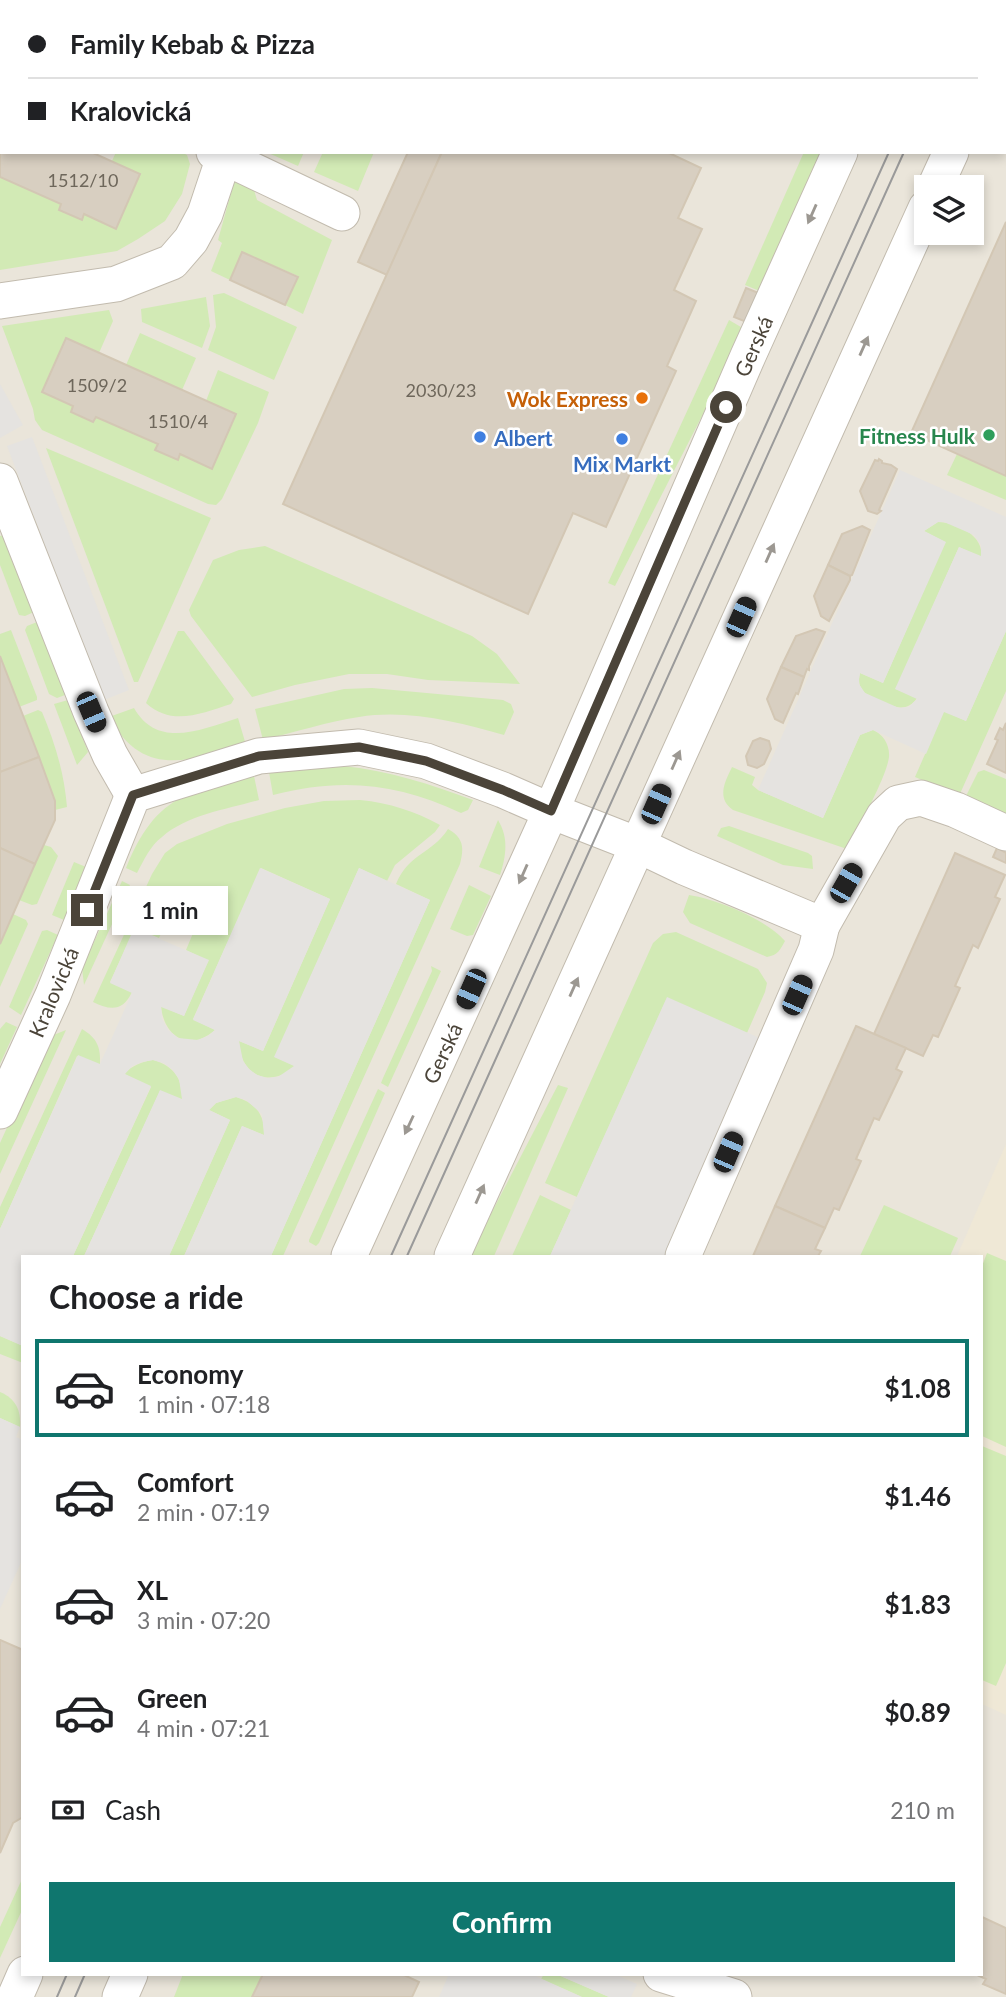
<!DOCTYPE html>
<html lang="en">
<head>
<meta charset="utf-8">
<style>
	:root { --surface:#fff; --page:#f6f6f6; --text:#202124; --muted:#757577; --line:#e0e0e0; --accent:#0f766e }
	body { margin:0; font-family:Lato,sans-serif; background:var(--page); color:var(--text); height:100vh; display:flex; flex-direction:column; font-size:26px; white-space:nowrap }
	* { box-sizing:border-box; margin:0 }
	p { font-size:23px; color:var(--muted) }
	.icon { flex:none; width:38px; height:38px; fill:none; stroke:currentColor; stroke-width:2; stroke-linecap:round; stroke-linejoin:round }
	.map { position:relative; flex:1; overflow:hidden }
	.drawer { position:absolute; left:21px; top:1255px; width:962px; height:721px; display:flex; flex-direction:column; background:var(--surface); border-radius:0px; box-shadow:0 4px 10px #0003 }
	.drawer>* { flex:none }
	.hud { position:absolute; left:0px; top:0px; width:1006px; height:154px; box-shadow:0 4px 10px #0003; display:grid; align-content:center; height:154px; padding:0 28px; background:var(--surface) }
	.tools { position:absolute; left:914px; top:175px; display:grid; gap:14px }
	.tools a { display:grid; place-items:center; width:70px; height:70px; border-radius:0px; background:var(--surface); box-shadow:0 4px 10px #0003; font-size:35px }
	.end { position:absolute; width:32px; height:32px; margin:-16px; border:9px solid #4b4439; background:#fff; box-shadow:0 0 0 4px #fff }
	.from { border-radius:50% }
	.bubble { position:absolute; height:49px; border-radius:0px; background:var(--surface); box-shadow:0 4px 10px #0003; font-size:23px; font-weight:700; line-height:49px; text-align:center }
	.car { position:absolute; width:21px; height:42px; margin:-21px -10px; border-radius:9px; box-shadow:0 0 5px 2px #0007; background:linear-gradient(#222 24%,#8ab4d8 0 40%,#222 0 76%,#8ab4d8 0 86%,#222 0) }
	.hud b { display:flex; align-items:center; gap:24px; height:66px; font-size:26px }
	.hud b+b { border-top:2px solid var(--line) }
	.hud i { width:18px; height:18px; background:var(--text) }
	ul { padding:0; list-style:none }
	li { display:flex; align-items:center; gap:21px; height:98px; margin:0 14px 10px; padding:0 14px; border:4px solid transparent; border-radius:0px }
	li div { flex:1 }
	li b { display:block; font-size:26px }
	li em { font-style:normal; font-weight:700 }
	li.on { border-color:var(--accent) }
	li>.icon { width:63px; height:63px; stroke-width:1.5 }
	h2 { padding:0 28px; font-size:32px; line-height:84px }
	.pay { display:flex; align-items:center; gap:18px; height:77px; padding:0 28px; font-size:26px }
	.pay p { margin-inline-start:auto }
	.cta { display:flex; gap:14px; margin-top:auto; padding:14px 28px }
	.cta a { flex:1; height:80px; border-radius:0px; background:var(--accent); color:#fff; font-size:28px; font-weight:700; line-height:80px; text-align:center }
	.map>svg:first-child { display:block }
</style>
</head>
<body>
<div class="map">
<svg width="1006" height="1997" viewBox="0 0 1006 1997">
	<rect width="100%" height="100%" fill="#f6f3ec"/>
	<path fill="#eae5da" fill-rule="evenodd" d="M0,0H1006V1997H0ZM2,2H1004V152H2ZM926,187H971V233H926ZM23,1256H982V1974H23Z"/>
	<path fill="#efe8d6" d="M1006,1144V1715L982,1704V1256H957Z"/>
	<g fill="#d2eab5">
		<path d="M126,0H444L130,2Z"/>
		<path d="M116,152H181L187,155L190,164L182,194L165,221L138,239L117,251L0,270V177L61,204L82,219L84,214L116,229L140,175L112,161Z"/>
		<path d="M266,152H304L298,166Z"/>
		<path d="M323,152H374L358,191L314,172Z"/>
		<path d="M804,152H825L762,292L745,285Z"/>
		<path d="M234,174L251,180L257,200L332,240L303,314L285,305L298,276L242,252L230,280L211,271L222,243L218,240L234,182Z"/>
		<path d="M224,293L297,327L274,380L208,350L216,327L213,295Z"/>
		<path d="M206,297L210,326L202,348L142,322L141,309Z"/>
		<path d="M109,310L113,321L99,353L66,338L42,392L73,406L71,412L93,422L96,417L158,444L156,450L178,459L180,454L212,469L236,414L206,401L218,370L269,392L258,423L222,499L216,505L208,504L42,430L35,420L33,409L2,326Z"/>
		<path d="M729,320L746,330L615,586L608,583Z"/>
		<path d="M140,333L196,358L182,390L126,365Z"/>
		<path d="M46,448L211,518L138,682H134Z"/>
		<path d="M957,454L1006,476V500L947,475Z"/>
		<path d="M938,522C956,522 985,536 981,557L959,547L896,689L917,698C904,718 882,701 865,693C859,687 858,681 860,673L883,683L945,542L924,531Z"/>
		<path d="M4,535L34,612L25,616L19,615L0,565V536Z"/>
		<path d="M265,546L472,636L497,654L520,684L428,680L387,674H349L295,685L252,697L191,616L189,610L213,560L239,550Z"/>
		<path d="M37,622L65,695L57,698L49,694L25,630L27,626Z"/>
		<path d="M11,630L37,697V700L19,707L0,656V634Z"/>
		<path d="M178,631H184L234,699L231,704C202,713 172,727 146,703Z"/>
		<path d="M1006,631V691L959,796L915,777L944,711L966,721Z"/>
		<path d="M372,688L503,700L511,704L514,712L504,735C459,722 407,709 359,717C327,722 295,732 263,740L255,709L344,689Z"/>
		<path d="M68,700L88,752L77,765L54,704Z"/>
		<path d="M134,708C158,750 202,729 238,718L246,745C189,760 144,780 109,717Z"/>
		<path d="M38,710L42,712C55,743 64,772 67,807L55,810V801L23,716Z"/>
		<path d="M873,730C883,734 890,745 889,757C887,775 862,820 854,839L847,849L733,810C716,798 725,782 732,767L755,777L752,785L758,790L823,818L860,735Z"/>
		<path d="M344,766C390,771 430,784 473,800L468,810L461,813C398,783 341,777 273,795L269,772Z"/>
		<path d="M984,770L1006,779V818L964,800L978,772Z"/>
		<path d="M254,776L259,800C228,809 187,815 162,837C150,846 144,860 137,873L126,868C137,841 152,813 179,799C197,789 233,782 254,776Z"/>
		<path d="M360,800C390,803 414,811 440,825L435,832L395,865L387,881L359,868L275,1057L295,1066C269,1090 239,1074 239,1041L263,1051L330,899L261,868L193,1019L215,1030C190,1052 164,1038 161,1006L184,1016L208,961L186,950L196,926L170,914L159,938L135,928L110,982L132,992C123,1011 111,1011 93,1002L152,874L165,853L177,844L227,824L285,808L324,801Z"/>
		<path d="M498,820C509,838 506,856 500,875L479,867Z"/>
		<path d="M729,826L808,853L812,856L813,869L783,865L717,836L721,828Z"/>
		<path d="M448,829C464,838 464,848 460,864L283,1256H271L430,900L396,884C409,853 432,854 448,829Z"/>
		<path d="M44,845L51,847L58,856L37,904L32,905L19,900Z"/>
		<path d="M74,862L86,867L64,920L52,915Z"/>
		<path d="M122,881L130,885L84,985L82,968Z"/>
		<path d="M469,885L491,896L473,935L467,936L450,929Z"/>
		<path d="M689,895C717,899 767,920 785,941C780,950 778,955 767,957L690,923L683,912Z"/>
		<path d="M13,914L26,920L28,924L0,987V944Z"/>
		<path d="M47,930L58,935L21,1015L9,1007L42,931Z"/>
		<path d="M676,932L758,969L767,983L765,992L747,1033L667,998L577,1197L545,1183L653,943L663,934Z"/>
		<path d="M431,966L441,971L388,1087L381,1083L383,1078L432,971Z"/>
		<path d="M6,1022L17,1027L0,1064V1029Z"/>
		<path d="M82,1029C97,1038 101,1047 100,1065L77,1056L0,1229V1207Z"/>
		<path d="M66,1030L0,1174V1143L46,1042L51,1036Z"/>
		<path d="M153,1060C174,1066 183,1079 182,1100L160,1091L84,1256H73L151,1087L124,1074C133,1065 141,1062 153,1060Z"/>
		<path d="M558,1085L568,1088L494,1256H469Z"/>
		<path d="M378,1089L385,1093L319,1243L316,1246L309,1242V1240Z"/>
		<path d="M236,1097C256,1103 265,1115 264,1135L242,1126L184,1256H169L230,1120L209,1110L216,1103Z"/>
		<path d="M540,1195L571,1210L550,1256H512Z"/>
		<path d="M884,1205L958,1238L950,1256H860Z"/>
		<path d="M987,1253L1006,1261V1447L982,1436V1266Z"/>
		<path d="M0,1336L23,1346V1363L0,1354Z"/>
		<path d="M0,1392C16,1399 21,1410 20,1427L0,1418Z"/>
		<path d="M982,1446L1006,1456V1663L996,1686L982,1680Z"/>
		<path d="M23,1877V1908L0,1958V1927Z"/>
		<path d="M183,1974H263L252,1997H174Z"/>
		<path d="M544,1974H556L609,1997H582L541,1979Z"/>
	</g>
	<g fill="#e5e3e0" fill-rule="evenodd">
		<path d="M0,384L23,425L0,438Z"/>
		<path d="M32,437L129,690L104,700L7,446Z"/>
		<path d="M900,470L1006,517V631L966,721L944,712L926,754L873,730L860,735L823,818L758,790ZM938,522H944L974,535L981,545V556L959,547L895,689L917,699L909,707L899,708L865,693L859,684V679L860,673L883,683L946,542L924,531Z"/>
		<path d="M260,868L330,899L263,1051L239,1041L243,1061L249,1069L257,1075L267,1078L278,1077L294,1066L274,1057L359,868L430,900L271,1256H184L242,1126L264,1135L262,1114L246,1100L236,1097L216,1103L209,1110L230,1120L169,1256H84L160,1090L182,1099L179,1079L173,1070L164,1063L153,1060L142,1062L132,1066L125,1074L151,1086L73,1256H23V1346L0,1336V1229L78,1055L100,1064L132,993L110,983L134,928L209,960L184,1016L161,1007L162,1019L168,1030L178,1038L198,1040L208,1036L215,1030L193,1020Z"/>
		<path d="M667,997L764,1040L666,1256H550Z"/>
		<path d="M0,1418L20,1427L16,1437L23,1440V1558L0,1609Z"/>
		<path d="M449,1974H531L582,1997H439Z"/>
		<path d="M556,1974H614L637,1984L631,1997H609Z"/>
	</g>
	<g fill="#d8cfc1" stroke="#d3c7b4" stroke-width="2">
		<path d="M633,0H775L633,2Z"/>
		<path d="M0,112L2,152H91L140,174L116,229L84,214L82,220L59,210L61,204L0,177Z"/>
		<path d="M408,152H442L387,275L358,262Z"/>
		<path d="M442,152H667L701,168L678,218L702,229L674,290L696,301L667,366L676,371L606,527L573,513L528,614L283,504Z"/>
		<path d="M1006,222V476L911,433Z"/>
		<path d="M242,252L298,277L285,305L230,280Z"/>
		<path d="M746,288L761,294L749,323L734,317Z"/>
		<path d="M66,338L236,414L212,469L180,454L178,460L155,450L158,444L96,417L93,422L71,412L73,406L42,392Z"/>
		<path d="M879,459L882,461V463L891,465L897,469L879,510L881,511L877,514L868,511L860,491L875,460L878,461Z"/>
		<path d="M862,526L870,530L852,575L850,576L828,565L842,534Z"/>
		<path d="M828,565L850,576V580L829,621L821,616L814,596Z"/>
		<path d="M816,629L825,632L809,666V670L807,669L804,677L781,667L796,636Z"/>
		<path d="M0,656L39,757L0,772Z"/>
		<path d="M781,667L804,677L798,694L796,693L783,723L775,719L767,699Z"/>
		<path d="M1006,723V773L987,764L998,740L995,739L1000,728L1003,730Z"/>
		<path d="M760,738L769,741L771,749L764,764L757,768L748,765L746,756L753,741Z"/>
		<path d="M39,757L55,801V820L35,864L0,848V772Z"/>
		<path d="M0,848L35,864L0,944Z"/>
		<path d="M997,848L1006,853V863L993,857Z"/>
		<path d="M955,853L1005,875L995,897L1000,899L978,948L973,945L955,986L960,988L938,1037L933,1035L923,1056L874,1034Z"/>
		<path d="M856,1026L906,1048L896,1069L902,1072L879,1120L874,1118L856,1159L861,1161L839,1210L834,1208L825,1228L775,1206Z"/>
		<path d="M775,1206L825,1228L815,1249L821,1251L818,1256H753Z"/>
		<path d="M0,1640L23,1650V1817L13,1823L0,1853Z"/>
		<path d="M982,1917L1006,1928V1994L983,1984L986,1979L975,1974H982Z"/>
		<path d="M263,1974H402L419,1982L412,1997H252Z"/>
	</g>
	<g fill="none" stroke-linecap="round" stroke-linejoin="round">
		<defs>
			<g id="minor">
				<path d="M908,2V0"/>
				<path d="M1004,33L1006,29"/>
				<path d="M0,59L2,60"/>
				<path d="M214,152L342,213"/>
				<path d="M935,187L951,152"/>
				<path d="M0,301L116,284L172,262L191,240L205,214L224,157"/>
				<path d="M0,481L91,712L110,755L133,795"/>
				<path d="M822,925L884,816L898,803L921,798L956,810L1006,833"/>
				<path d="M0,1111L53,995L133,795L259,756L359,747L426,761L503,790L551,811L638,845L684,867L822,925L816,950L683,1256"/>
				<path d="M349,1256L551,811L748,356L840,152"/>
				<path d="M452,1256L926,208"/>
				<path d="M661,1974L734,1997"/>
				<path d="M15,1997L25,1974"/>
				<path d="M120,1997L130,1974"/>
			</g>
		</defs>
		<use href="#minor" stroke="#c2bbae" stroke-width="37"/>
		<use href="#minor" stroke="#fff" stroke-width="35"/>
		<g stroke="#9a9a9a" stroke-width="2">
			<path d="M957,2L958,0"/>
			<path d="M972,2V0"/>
			<path d="M391,1256L889,152"/>
			<path d="M407,1256L904,152"/>
			<path d="M57,1997L67,1974"/>
			<path d="M75,1997L85,1974"/>
		</g>
	</g>
	<defs><path id="oneway-solid" d="M-6-.8H1V-3.2L6.5 0L1 3.2V.8H-6Z" transform="scale(1.75)"/></defs>
	<g fill="#9c9892">
		<use href="#oneway-solid" transform="translate(812 214) rotate(114)"/>
		<use href="#oneway-solid" transform="translate(864 346) rotate(-66)"/>
		<use href="#oneway-solid" transform="translate(770 553) rotate(-66)"/>
		<use href="#oneway-solid" transform="translate(676 760) rotate(-66)"/>
		<use href="#oneway-solid" transform="translate(523 874) rotate(114)"/>
		<use href="#oneway-solid" transform="translate(574 987) rotate(-66)"/>
		<use href="#oneway-solid" transform="translate(409 1125) rotate(115)"/>
		<use href="#oneway-solid" transform="translate(480 1194) rotate(-66)"/>
	</g>
	<g fill="none" stroke-linecap="round" stroke-linejoin="round">
		<path stroke="#4b4439" stroke-width="9" d="M87,910L133,795L259,756L359,747L426,761L503,790L551,811L726,407"/>
	</g>
	<circle fill="#e8710a" stroke="#fff" stroke-width="2.5" cx="642" cy="398" r="7"/>
	<circle fill="#2e9e5b" stroke="#fff" stroke-width="2.5" cx="989" cy="435" r="7"/>
	<g fill="#3f7fe0" stroke="#fff" stroke-width="2.5">
		<circle cx="480" cy="437" r="7"/>
		<circle cx="622" cy="439" r="7"/>
	</g>
	<g text-anchor="middle" dominant-baseline="central" stroke-width="5" stroke-linejoin="round" paint-order="stroke">
		<g font-size="18" fill="#6e675b">
			<text x="83" y="180">1512/10</text>
			<text x="97" y="385">1509/2</text>
			<text x="441" y="390">2030/23</text>
			<text x="178" y="421">1510/4</text>
		</g>
		<g font-size="21" fill="#4b4439" stroke="#fff">
			<text transform="translate(753 346) rotate(-66)">Gerská</text>
			<text transform="translate(53 992) rotate(-67)">Kralovická</text>
			<text transform="translate(442 1053) rotate(-65)">Gerská</text>
		</g>
		<g font-size="21" font-weight="bold" fill="#c56008" stroke="#fff" text-anchor="end">
			<text x="628" y="398">Wok Express</text>
		</g>
		<g font-size="21" font-weight="bold" fill="#27864d" stroke="#fff" text-anchor="end">
			<text x="975" y="435">Fitness Hulk</text>
		</g>
		<g font-size="21" font-weight="bold" fill="#366cbe" stroke="#fff" text-anchor="start">
			<text x="494" y="437">Albert</text>
			<text x="622" y="463" text-anchor="middle">Mix Markt</text>
		</g>
	</g>
</svg>
<div class="tools">
<a><svg class="icon" aria-label="layers" viewBox="0 0 24 24"><path d="M12 4l9 5-9 5-9-5zM3 14l9 5 9-5"/></svg></a>
</div>
<i class="end from" style="left:726px;top:407px"></i>
<i class="end" style="left:87px;top:910px"></i>
<div class="bubble" style="left:112px;top:886px;width:116px">1 min</div>
<i class="car" style="left:741px;top:617px;rotate:24deg"></i>
<i class="car" style="left:91px;top:712px;rotate:157deg"></i>
<i class="car" style="left:656px;top:804px;rotate:24deg"></i>
<i class="car" style="left:846px;top:883px;rotate:30deg"></i>
<i class="car" style="left:471px;top:989px;rotate:204deg"></i>
<i class="car" style="left:797px;top:995px;rotate:24deg"></i>
<i class="car" style="left:728px;top:1152px;rotate:23deg"></i>
<div class="hud">
<b><i class="from"></i>Family Kebab &amp; Pizza</b>
<b><i></i>Kralovická</b>
</div>
<section class="drawer">
<h2>Choose a ride</h2>
<ul>
<li class="on"><svg class="icon" aria-label="car" viewBox="0 0 24 24"><path d="M5 17H2v-5l4-1 3-4h7l3 4 3 1v5h-3M9 17h6M6 11h13"/><circle cx="7" cy="17" r="2"/><circle cx="17" cy="17" r="2"/></svg><div><b>Economy</b><p>1 min · 07:18</p></div><em>$1.08</em></li>
<li><svg class="icon" aria-label="car" viewBox="0 0 24 24"><path d="M5 17H2v-5l4-1 3-4h7l3 4 3 1v5h-3M9 17h6M6 11h13"/><circle cx="7" cy="17" r="2"/><circle cx="17" cy="17" r="2"/></svg><div><b>Comfort</b><p>2 min · 07:19</p></div><em>$1.46</em></li>
<li><svg class="icon" aria-label="car" viewBox="0 0 24 24"><path d="M5 17H2v-5l4-1 3-4h7l3 4 3 1v5h-3M9 17h6M6 11h13"/><circle cx="7" cy="17" r="2"/><circle cx="17" cy="17" r="2"/></svg><div><b>XL</b><p>3 min · 07:20</p></div><em>$1.83</em></li>
<li><svg class="icon" aria-label="car" viewBox="0 0 24 24"><path d="M5 17H2v-5l4-1 3-4h7l3 4 3 1v5h-3M9 17h6M6 11h13"/><circle cx="7" cy="17" r="2"/><circle cx="17" cy="17" r="2"/></svg><div><b>Green</b><p>4 min · 07:21</p></div><em>$0.89</em></li>
</ul>
<div class="pay"><svg class="icon" aria-label="cash" viewBox="0 0 24 24"><path d="M3 7h18v10H3z"/><circle cx="12" cy="12" r="2"/></svg>Cash<p>210 m</p></div>
<div class="cta"><a>Confirm</a></div>
</section>
</div>
</body>
</html>
